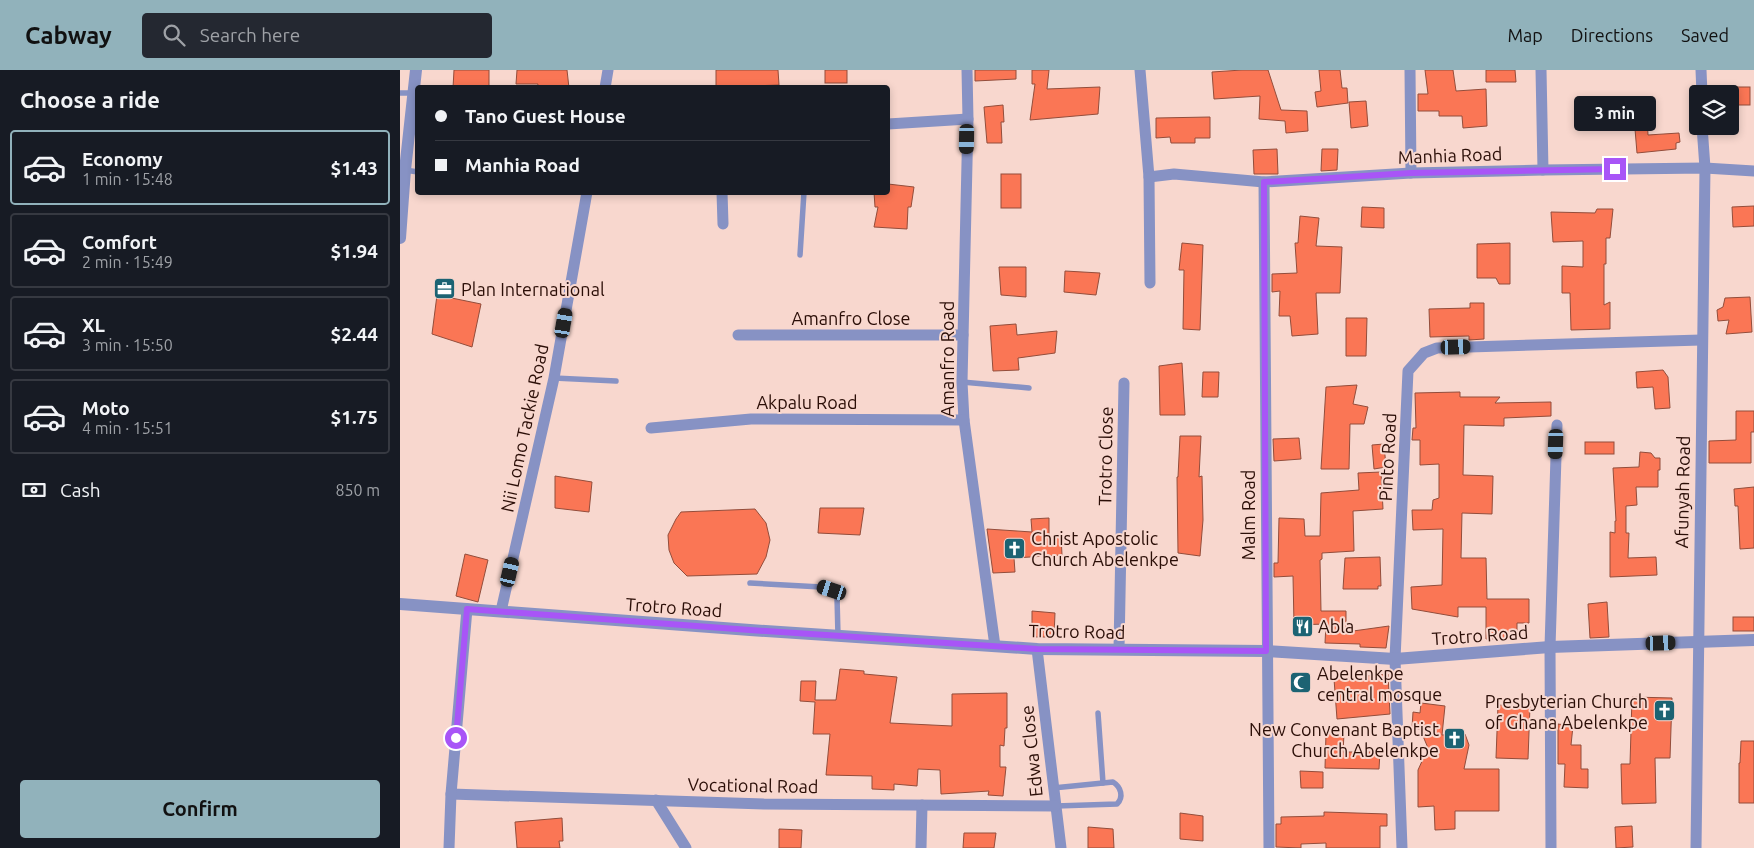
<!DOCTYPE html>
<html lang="en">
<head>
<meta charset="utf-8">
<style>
	:root { --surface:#171b24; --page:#242831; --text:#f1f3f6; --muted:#9ea1a6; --line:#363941; --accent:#91b2bb }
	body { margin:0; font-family:Ubuntu,sans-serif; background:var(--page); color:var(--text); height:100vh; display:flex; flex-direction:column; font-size:19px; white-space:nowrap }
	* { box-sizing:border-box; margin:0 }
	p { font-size:16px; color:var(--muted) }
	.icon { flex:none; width:28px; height:28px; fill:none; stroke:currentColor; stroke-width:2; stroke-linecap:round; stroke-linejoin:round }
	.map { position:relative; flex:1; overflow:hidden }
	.details { display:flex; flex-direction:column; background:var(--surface); width:400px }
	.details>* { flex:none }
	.guide { position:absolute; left:15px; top:15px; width:475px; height:110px; border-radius:5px; box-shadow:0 2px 8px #0003; display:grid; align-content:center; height:110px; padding:0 20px; background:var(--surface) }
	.controls { position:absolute; left:1289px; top:15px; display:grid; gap:10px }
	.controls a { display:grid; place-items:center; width:50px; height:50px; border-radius:5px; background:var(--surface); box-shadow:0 2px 8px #0003; font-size:25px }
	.end { position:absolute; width:22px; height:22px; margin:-11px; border:6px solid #a855f7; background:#fff; box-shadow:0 0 0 2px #fff }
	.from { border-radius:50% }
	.bubble { position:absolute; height:35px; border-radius:5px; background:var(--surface); box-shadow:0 2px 8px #0003; font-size:16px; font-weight:700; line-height:35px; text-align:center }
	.car { position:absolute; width:15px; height:30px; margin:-15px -8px; border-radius:6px; box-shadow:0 0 4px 1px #0007; background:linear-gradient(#222 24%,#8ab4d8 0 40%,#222 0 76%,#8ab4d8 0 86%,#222 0) }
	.guide b { display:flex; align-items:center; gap:18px; height:48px; font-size:19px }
	.guide b+b { border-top:1px solid var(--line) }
	.guide i { width:12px; height:12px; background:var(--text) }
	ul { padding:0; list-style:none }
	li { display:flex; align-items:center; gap:15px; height:75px; margin:0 10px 8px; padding:0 10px; border:2px solid var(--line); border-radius:5px }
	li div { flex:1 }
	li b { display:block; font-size:19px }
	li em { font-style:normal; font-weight:700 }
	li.current { border-color:var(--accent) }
	li>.icon { width:45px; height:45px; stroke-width:1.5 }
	h2 { padding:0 20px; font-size:22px; line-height:60px }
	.pay { display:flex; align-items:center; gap:12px; height:55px; padding:0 20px; font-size:19px }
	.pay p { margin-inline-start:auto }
	.primary-button { display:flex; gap:10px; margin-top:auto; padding:10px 20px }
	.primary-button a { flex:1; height:58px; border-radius:5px; background:var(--accent); color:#111; font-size:20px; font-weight:700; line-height:58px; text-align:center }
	header { display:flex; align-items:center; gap:30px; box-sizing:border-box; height:70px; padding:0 25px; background:var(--accent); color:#111 }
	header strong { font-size:24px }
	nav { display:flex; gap:28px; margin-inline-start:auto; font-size:18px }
	.search { width:350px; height:45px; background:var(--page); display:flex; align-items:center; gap:12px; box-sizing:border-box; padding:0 18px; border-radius:5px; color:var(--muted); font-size:19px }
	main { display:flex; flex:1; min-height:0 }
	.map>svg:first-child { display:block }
</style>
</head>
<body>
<header>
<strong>Cabway</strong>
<div class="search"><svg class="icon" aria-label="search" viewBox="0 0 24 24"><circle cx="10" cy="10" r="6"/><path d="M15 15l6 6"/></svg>Search here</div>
<nav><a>Map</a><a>Directions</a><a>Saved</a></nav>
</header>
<main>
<section class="details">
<h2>Choose a ride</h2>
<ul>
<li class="current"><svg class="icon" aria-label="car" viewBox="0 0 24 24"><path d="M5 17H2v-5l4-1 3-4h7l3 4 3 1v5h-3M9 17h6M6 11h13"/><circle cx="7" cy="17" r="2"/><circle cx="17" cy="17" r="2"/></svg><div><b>Economy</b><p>1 min · 15:48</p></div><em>$1.43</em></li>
<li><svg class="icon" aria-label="car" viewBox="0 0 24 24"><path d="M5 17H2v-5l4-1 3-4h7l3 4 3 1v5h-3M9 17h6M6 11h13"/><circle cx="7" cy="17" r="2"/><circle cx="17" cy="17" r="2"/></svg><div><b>Comfort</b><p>2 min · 15:49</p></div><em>$1.94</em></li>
<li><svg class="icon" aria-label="car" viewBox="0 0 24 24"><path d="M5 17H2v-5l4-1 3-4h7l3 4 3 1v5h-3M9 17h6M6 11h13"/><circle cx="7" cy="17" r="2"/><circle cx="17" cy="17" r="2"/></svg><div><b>XL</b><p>3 min · 15:50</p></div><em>$2.44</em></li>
<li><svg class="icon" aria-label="car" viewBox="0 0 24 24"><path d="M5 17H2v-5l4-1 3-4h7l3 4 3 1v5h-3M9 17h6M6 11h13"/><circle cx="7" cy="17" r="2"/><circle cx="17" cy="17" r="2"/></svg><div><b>Moto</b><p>4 min · 15:51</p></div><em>$1.75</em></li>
</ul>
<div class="pay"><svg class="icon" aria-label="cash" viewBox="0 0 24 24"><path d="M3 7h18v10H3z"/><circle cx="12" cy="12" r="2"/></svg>Cash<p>850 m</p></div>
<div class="primary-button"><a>Confirm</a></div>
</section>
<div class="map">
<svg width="1354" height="778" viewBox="0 0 1354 778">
	<rect width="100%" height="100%" fill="#f8d7ce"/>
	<g fill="#fa7655" stroke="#934d3b">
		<path d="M54,0H89V18H53Z"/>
		<path d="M117,0H167L169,18H137L138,14H116Z"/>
		<path d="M316,0H378L379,15L352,16V18H316Z"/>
		<rect x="425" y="0" width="22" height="13"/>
		<path d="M575,0H616V9L575,11Z"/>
		<path d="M632,0H649L647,19L700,17L698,44L630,50L635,14H632Z"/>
		<path d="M842,0H868L881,40L907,41L908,61L886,63L885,51L859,49L860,26L814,29L812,2Z"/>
		<path d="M919,0H940L942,18H947L948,33L917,37L915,22L921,21Z"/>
		<path d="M1025,0H1053L1056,21L1086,19L1087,56L1063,58L1062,46H1039V41H1018V24H1028Z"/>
		<path d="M1086,0H1115L1116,12H1086Z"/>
		<rect x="1330" y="17" width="20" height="18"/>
		<path d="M966,31L968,56L951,58L949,32Z"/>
		<path d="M603,35L604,52H601L602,73H587L584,37Z"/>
		<path d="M1247,46L1248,65L1279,63L1280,72L1276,73V79L1237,83L1234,47Z"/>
		<path d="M810,47V68H795V73H771L770,67L756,68V48Z"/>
		<path d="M877,79L878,104H854L853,80Z"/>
		<path d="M922,79H938L937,100L921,101Z"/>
		<rect x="601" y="104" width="20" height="34"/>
		<path d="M488,114L514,117L511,137H508L507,159L474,157L478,137H475L474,122H488Z"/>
		<path d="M1354,136V156L1333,157L1332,137Z"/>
		<path d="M962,137L984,138V158L961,157Z"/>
		<path d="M1197,139H1213L1210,168H1206V194H1204V235L1210,232V259L1171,260L1170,223H1162V196L1183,197V171L1153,172L1151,142L1195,143Z"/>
		<path d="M900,146L919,148L916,176L942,177L940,223H916L918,264L892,266L890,246H879L880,221L872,222V204L897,203L895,173H898Z"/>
		<path d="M782,173L803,175L800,260L783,259L784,200H779Z"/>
		<path d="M1110,173V214H1099L1096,208H1077V174Z"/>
		<path d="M599,197H626V227L601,225Z"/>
		<path d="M665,201L700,203L696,225L664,222Z"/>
		<path d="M37,225L81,234L72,277L32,264Z"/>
		<path d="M1350,227L1352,262L1326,264L1329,250L1318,251L1317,240L1323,237L1325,228Z"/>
		<path d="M1070,233H1084V269L1069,270V266L1030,267L1029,239L1070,238Z"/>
		<path d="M946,248H967L966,286H946Z"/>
		<path d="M616,254L617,265L657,261L655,283L618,288L619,300L593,301L590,256Z"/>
		<path d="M782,293L785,345H760L759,296Z"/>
		<path d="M1263,300L1268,307L1270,338L1255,339L1253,317L1237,318L1236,302Z"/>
		<path d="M803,302H819L818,327H802Z"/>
		<path d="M957,315L953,334L968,337L964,354H950L949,399H921L926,317Z"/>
		<path d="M1060,322V327H1100L1095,333L1151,332V346L1104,348V356L1064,355L1063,405L1093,406L1092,444L1062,443L1061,488H1086L1087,529H1129V553H1117V568L1086,569V537H1058V547L1012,539L1011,517L1042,515L1043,459L1013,460L1012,440H1032L1033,430L1039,428V394L1020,395V370H1012L1013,358H1016L1015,323Z"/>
		<path d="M1336,341H1354V362H1351V393H1309V371L1336,370Z"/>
		<path d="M780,366H801L799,407L802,406L803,450L800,486L778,483L777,407H778Z"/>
		<path d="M899,368L901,389L874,391L873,369Z"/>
		<rect x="1185" y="372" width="29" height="12"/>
		<path d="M984,374L986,397L974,399L972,375Z"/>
		<path d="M1240,382L1251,383L1255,388H1260V400H1258V417H1236L1237,435L1226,436V463H1229L1228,488L1256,487L1257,505L1210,507V462L1215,463V451H1216L1213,398L1239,397Z"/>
		<path d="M981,402L983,439L953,441L954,481L922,483V489L920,490L921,541H946V562L989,556L986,578L960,577V574L925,573L926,554L894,555L893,506L874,507V493H878L879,448L904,449L905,466H920L921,423L959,420L958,403Z"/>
		<path d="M155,406L192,412L189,442L155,438Z"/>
		<path d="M1354,417V478L1340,479L1338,436H1335L1334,419Z"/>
		<path d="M420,438H464L460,465L418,463Z"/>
		<path d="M355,439L366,453L370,470L366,487L357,504L287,506L274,493L269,480L268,465L276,449L281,442Z"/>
		<path d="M649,448V466H661L662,485L614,488L615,502L593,503L587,459L632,462L631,449Z"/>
		<path d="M65,484L88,490L78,532L56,526Z"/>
		<path d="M980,487L981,516H978V519H943L945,488Z"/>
		<path d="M1207,532L1209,567L1190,568L1188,534Z"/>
		<path d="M632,541L655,543L654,567H632Z"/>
		<rect x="1333" y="547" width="21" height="14"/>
		<path d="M440,599L464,601V604L497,607L490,653L552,656V624L607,623V658H605L604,676L600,675V697H606L603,726L588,725L589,721L541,724L540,700L518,699L517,716L494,714V720L472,719V706L426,705L430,664H413L415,632L400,631L401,611H416L415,630H436Z"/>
		<path d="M988,604L990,644L937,649L934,609Z"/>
		<path d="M1232,627L1272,628L1270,688H1255L1256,733L1222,734L1221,694H1230Z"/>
		<path d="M1021,633L1045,636L1042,665L1065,664L1069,675L1064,699H1099V741H1055V759L1035,760L1034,736L1018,737V700L1028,678L1020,659L1012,658L1013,642L1020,643Z"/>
		<path d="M1098,635L1130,636L1128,689L1096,688Z"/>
		<path d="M1158,654L1173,656L1171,675H1181V699H1188V718L1164,717L1165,694H1158Z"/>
		<path d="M926,663L944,664L943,682H980L979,699L925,698Z"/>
		<path d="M1341,671H1354V733H1339V693H1340Z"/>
		<path d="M900,701L923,702V718H901Z"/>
		<path d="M924,742L987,744V756H980V778H926V773L901,774V778L876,777V754H881V747L924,746Z"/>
		<path d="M780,743L803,746V771L780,769Z"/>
		<path d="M162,748L163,771H159L160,778H117L115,752Z"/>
		<path d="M1232,756L1233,777L1216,778L1215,757Z"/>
		<path d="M688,757L713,759L714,778H688Z"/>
		<path d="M379,759L402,760L401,778H379Z"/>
		<path d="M564,763H596L594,778H563Z"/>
	</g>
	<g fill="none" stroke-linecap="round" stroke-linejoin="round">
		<g stroke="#8792c4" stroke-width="5.5">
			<path d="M0,23H14"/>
			<path d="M5,100L18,102"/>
			<path d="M400,185L404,122"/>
			<path d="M154,308L216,311"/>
			<path d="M562,312L629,318"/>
			<path d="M350,513L421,517L432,520L437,527L438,566"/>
			<path d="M698,643L703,713"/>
			<path d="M653,718L713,712C721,717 724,727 717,734L656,736"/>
		</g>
		<g stroke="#8792c4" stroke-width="11">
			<path d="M567,0L568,49L562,312L564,350L595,576"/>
			<path d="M740,0L749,107L750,213"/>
			<path d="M1010,0L1011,103"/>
			<path d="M1141,0L1143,100"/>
			<path d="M1301,0L1302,24"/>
			<path d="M205,18L208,0"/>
			<path d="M488,54L568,49"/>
			<path d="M749,107L774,104L864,112L1011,103L1143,100L1305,98L1354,101"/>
			<path d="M864,112L869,778"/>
			<path d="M322,122L323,154"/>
			<path d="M338,265H563"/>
			<path d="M251,358L351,349L564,350"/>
			<path d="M101,541L154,308L187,122"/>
			<path d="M637,579L661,778"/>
			<path d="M719,579L724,313"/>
			<path d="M51,724L364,734L655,736"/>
			<path d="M256,730L286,778"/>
			<path d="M49,778L51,724L67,539"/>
			<path d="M521,778L522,735"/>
			<path d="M1002,778L995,589L1008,301L1024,283L1037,278L1301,270"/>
			<path d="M1151,778L1150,577L1157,355"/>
			<path d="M1296,778L1305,98L1302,56"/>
		</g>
		<g stroke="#8792c4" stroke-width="12">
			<path d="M0,168L5,100L16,0"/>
			<path d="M0,534L350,560L637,579L866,581L995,589L1150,577L1354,570"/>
		</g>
	</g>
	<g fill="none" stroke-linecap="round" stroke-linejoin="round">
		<path stroke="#a855f7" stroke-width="6" d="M56,668L67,539L350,560L637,579L866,581L864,112L1011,103L1215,99"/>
	</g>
	<defs>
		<symbol id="office-square" viewBox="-11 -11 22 22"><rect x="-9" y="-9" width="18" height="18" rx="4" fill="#1c6373" stroke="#f8d7ce"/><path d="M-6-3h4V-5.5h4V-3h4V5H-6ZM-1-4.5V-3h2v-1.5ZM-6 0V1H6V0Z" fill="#fff"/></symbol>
		<symbol id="church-square" viewBox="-11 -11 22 22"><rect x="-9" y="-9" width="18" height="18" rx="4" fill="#1c6373" stroke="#f8d7ce"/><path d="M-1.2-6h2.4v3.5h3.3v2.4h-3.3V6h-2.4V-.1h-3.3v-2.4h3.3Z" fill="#fff"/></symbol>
		<symbol id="restaurant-square" viewBox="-11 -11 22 22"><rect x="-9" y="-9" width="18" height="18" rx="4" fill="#1c6373" stroke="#f8d7ce"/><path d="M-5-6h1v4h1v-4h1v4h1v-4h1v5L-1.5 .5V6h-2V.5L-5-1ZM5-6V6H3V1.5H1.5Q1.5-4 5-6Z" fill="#fff"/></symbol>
		<symbol id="mosque-square" viewBox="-11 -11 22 22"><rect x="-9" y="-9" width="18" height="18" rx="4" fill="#1c6373" stroke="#f8d7ce"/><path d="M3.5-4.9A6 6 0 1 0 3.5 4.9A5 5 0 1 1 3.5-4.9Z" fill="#fff"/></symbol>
	</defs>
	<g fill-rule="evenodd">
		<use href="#office-square" x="32" y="206" width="25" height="25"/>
		<use href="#church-square" x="602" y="466" width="25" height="25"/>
		<use href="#restaurant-square" x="890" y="544" width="25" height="25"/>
		<use href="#mosque-square" x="888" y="600" width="25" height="25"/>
		<use href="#church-square" x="1252" y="628" width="25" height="25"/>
		<use href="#church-square" x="1042" y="656" width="25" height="25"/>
	</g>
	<g text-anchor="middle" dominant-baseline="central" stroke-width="4" stroke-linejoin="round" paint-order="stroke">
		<g font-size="18" fill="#2b0e07" stroke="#f8d7ce">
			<text transform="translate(1050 85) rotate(-2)">Manhia Road</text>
			<text x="451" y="248">Amanfro Close</text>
			<text transform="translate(547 289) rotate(-90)">Amanfro Road</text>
			<text x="407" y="332">Akpalu Road</text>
			<text transform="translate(124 358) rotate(-78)">Nii Lomo Tackie Road</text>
			<text transform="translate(705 386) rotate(-89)">Trotro Close</text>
			<text transform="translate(987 387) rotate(-87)">Pinto Road</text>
			<text transform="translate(1282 422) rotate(-89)">Afunyah Road</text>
			<text transform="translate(848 445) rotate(-90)">Malm Road</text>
			<text transform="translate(274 537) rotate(4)">Trotro Road</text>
			<text transform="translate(677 561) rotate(1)">Trotro Road</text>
			<text transform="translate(1080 565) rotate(-4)">Trotro Road</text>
			<text transform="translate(631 681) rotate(-96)">Edwa Close</text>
			<text transform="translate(353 715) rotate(1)">Vocational Road</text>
		</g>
		<g font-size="18" fill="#2b0e07" stroke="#f8d7ce" text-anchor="start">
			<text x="61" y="219">Plan International</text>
			<text x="631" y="468">Christ Apostolic<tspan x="631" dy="21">Church Abelenkpe</tspan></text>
			<text x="918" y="556">Abla</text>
			<text x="917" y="603">Abelenkpe<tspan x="917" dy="21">central mosque</tspan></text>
			<text x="1248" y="631" text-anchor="end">Presbyterian Church<tspan x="1248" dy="21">of Ghana Abelenkpe</tspan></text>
			<text x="1039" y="659" text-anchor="end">New Convenant Baptist<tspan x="1039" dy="21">Church Abelenkpe</tspan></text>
		</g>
	</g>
</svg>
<div class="controls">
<a><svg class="icon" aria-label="layers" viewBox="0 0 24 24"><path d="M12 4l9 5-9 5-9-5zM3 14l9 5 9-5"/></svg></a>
</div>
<i class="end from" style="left:56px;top:668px"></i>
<i class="end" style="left:1215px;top:99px"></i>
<div class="bubble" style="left:1174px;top:26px;width:82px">3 min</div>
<i class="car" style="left:567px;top:69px;rotate:181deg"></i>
<i class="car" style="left:164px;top:253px;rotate:10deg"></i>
<i class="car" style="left:1056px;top:277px;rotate:88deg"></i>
<i class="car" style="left:1156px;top:374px;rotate:182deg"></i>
<i class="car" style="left:110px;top:502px;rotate:13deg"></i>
<i class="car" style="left:432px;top:520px;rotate:288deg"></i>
<i class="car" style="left:1261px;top:573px;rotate:88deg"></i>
<div class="guide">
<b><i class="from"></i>Tano Guest House</b>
<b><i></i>Manhia Road</b>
</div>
</div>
</main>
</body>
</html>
